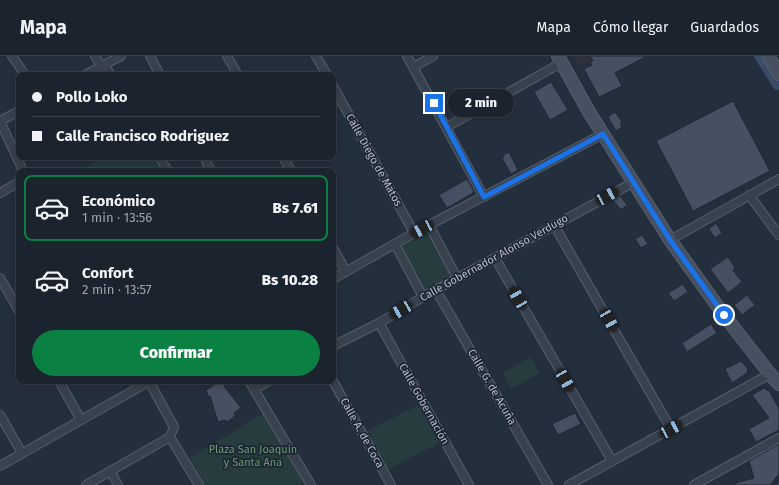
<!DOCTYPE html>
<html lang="es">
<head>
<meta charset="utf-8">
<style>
	:root { --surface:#1b232e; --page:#242b36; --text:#f1f3f6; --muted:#a0a4aa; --line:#39404a; --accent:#0b8043 }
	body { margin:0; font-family:"Fira Sans",sans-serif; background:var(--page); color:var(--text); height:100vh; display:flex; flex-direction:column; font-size:15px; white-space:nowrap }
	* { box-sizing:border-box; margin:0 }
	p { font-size:13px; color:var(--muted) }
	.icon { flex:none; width:22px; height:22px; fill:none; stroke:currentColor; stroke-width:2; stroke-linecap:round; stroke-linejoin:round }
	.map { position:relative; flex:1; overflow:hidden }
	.sheet { position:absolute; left:16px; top:112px; width:320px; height:216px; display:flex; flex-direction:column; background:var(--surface); border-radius:8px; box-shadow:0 2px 10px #0003,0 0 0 1px var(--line) }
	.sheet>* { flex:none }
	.banner { position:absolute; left:16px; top:16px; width:320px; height:88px; border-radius:8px; box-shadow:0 2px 10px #0003,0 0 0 1px var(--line); display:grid; align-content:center; height:88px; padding:0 16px; background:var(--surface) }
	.end { position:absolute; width:18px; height:18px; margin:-9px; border:5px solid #1a73e8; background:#fff; box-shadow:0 0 0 2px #fff }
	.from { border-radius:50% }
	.bubble { position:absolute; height:28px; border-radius:14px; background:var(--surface); box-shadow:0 2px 10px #0003,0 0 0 1px var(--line); font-size:13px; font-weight:800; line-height:28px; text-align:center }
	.car { position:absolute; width:12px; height:24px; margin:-12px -6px; border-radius:5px; box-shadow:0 0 3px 1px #0007; background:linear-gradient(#222 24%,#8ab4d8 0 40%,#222 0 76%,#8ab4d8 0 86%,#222 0) }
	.banner b { display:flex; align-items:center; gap:14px; height:38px; font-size:15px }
	.banner b+b { border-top:1px solid var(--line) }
	.banner i { width:10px; height:10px; background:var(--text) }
	ul { padding:7px 0 0; list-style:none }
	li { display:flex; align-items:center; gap:12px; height:66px; margin:0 8px 6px; padding:0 8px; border:2px solid transparent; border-radius:8px }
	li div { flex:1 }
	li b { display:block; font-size:15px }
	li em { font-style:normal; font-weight:800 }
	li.selected { border-color:var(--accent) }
	li>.icon { width:36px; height:36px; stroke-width:1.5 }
	.primary-button { display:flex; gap:8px; margin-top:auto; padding:8px 16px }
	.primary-button a { flex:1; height:46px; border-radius:24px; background:var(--accent); color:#fff; font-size:16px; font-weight:800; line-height:46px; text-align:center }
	header { display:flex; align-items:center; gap:24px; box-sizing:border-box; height:56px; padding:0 20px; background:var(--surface); border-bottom:1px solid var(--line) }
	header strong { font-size:19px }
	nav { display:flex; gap:22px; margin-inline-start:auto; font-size:14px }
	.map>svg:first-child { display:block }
</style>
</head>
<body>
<header>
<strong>Mapa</strong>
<nav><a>Mapa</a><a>Cómo llegar</a><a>Guardados</a></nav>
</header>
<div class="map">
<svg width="779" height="429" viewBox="0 0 779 429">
	<rect width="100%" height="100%" fill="#242f3e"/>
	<path fill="#32303f" d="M574,0H600L579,10Z"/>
	<g fill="#263c3f">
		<path d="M105,101H152L160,115H80Z"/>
		<path d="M430,174L453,219L426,234H423L400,192L401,189Z"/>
		<path d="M531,301L540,317L511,333L503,317Z"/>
		<path d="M418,349L439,387L386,415L364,377Z"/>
		<path d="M264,357L303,424L301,429H205L190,402Z"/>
	</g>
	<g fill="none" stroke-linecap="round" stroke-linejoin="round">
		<path stroke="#394c67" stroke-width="2" d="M779,429V428"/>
		<path stroke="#394c67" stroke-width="8" d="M758,0L777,30"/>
	</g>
	<g fill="#455162" stroke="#1f2835">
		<path d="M590,0H647L615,17L622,30L599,41L584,13L592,9L590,6L593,5Z"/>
		<path d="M551,26L568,54L550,64L534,36Z"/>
		<path d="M733,45L770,115L693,155L656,85Z"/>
		<path d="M615,56L622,66L620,67L622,71L616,75L608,61Z"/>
		<path d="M509,96L518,114L511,118L502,102L504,101L503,99Z"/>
		<path d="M467,123L474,135L473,137L447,152L439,139Z"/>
		<path d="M619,140L621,141L627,149L621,154L613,144Z"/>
		<path d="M716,167L722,177L715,182L709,173Z"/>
		<path d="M642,179L648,188L641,192L635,183Z"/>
		<path d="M728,201L735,212L733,214L742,226L728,237L710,213Z"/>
		<path d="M683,228L688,236L674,245L668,237Z"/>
		<path d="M747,239L755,249L742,259L734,249Z"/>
		<path d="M711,268L717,277L687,296L682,287Z"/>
		<path d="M741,305L748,313L747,317L732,327L725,313Z"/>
		<path d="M221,325H223L226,329L224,330L241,352L234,357L235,360L227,366L225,364L218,366L210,340H208L206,334Z"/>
		<path d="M764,332L770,336L779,353V374L756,386L749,373L769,362L752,339Z"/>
		<path d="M575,357L581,368L558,379L552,368Z"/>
		<path d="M779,388V418L770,429H736V427L754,422L749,405Z"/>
	</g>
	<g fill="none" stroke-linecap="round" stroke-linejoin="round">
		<defs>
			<g id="street">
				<path d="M12,0L25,19"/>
				<path d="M95,0L101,10L107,13L111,19"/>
				<path d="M150,0L160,19"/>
				<path d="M227,0L238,19"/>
				<path d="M316,0L327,19"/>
				<path d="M407,0L484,141"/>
				<path d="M414,11L433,0"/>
				<path d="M85,19L121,0"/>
				<path d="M333,30L414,177"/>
				<path d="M0,65L23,115"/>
				<path d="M0,65L19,55"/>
				<path d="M447,71L561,7"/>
				<path d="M159,101L168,115"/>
				<path d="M204,101L211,115"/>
				<path d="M283,101L291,115"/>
				<path d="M0,137L19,126"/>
				<path d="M749,139L779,179"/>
				<path d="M429,169L457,222"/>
				<path d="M554,169L671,373"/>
				<path d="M670,184L779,123"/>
				<path d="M395,188L423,241"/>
				<path d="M333,192L346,215"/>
				<path d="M495,202L612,405"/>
				<path d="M0,222L19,255"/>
				<path d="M333,223L414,177L603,78"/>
				<path d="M436,234L548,429"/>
				<path d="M379,267L469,429"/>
				<path d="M333,290L379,267L423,241L634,126"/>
				<path d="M59,325L81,364"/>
				<path d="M149,325L174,371L170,381"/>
				<path d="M249,325L311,429"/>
				<path d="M333,325L391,429"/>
				<path d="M254,333L269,325"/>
				<path d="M0,359L22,397"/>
				<path d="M170,381L199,429"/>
				<path d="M0,410L150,325"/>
				<path d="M110,415L118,429"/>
				<path d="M86,429L170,381"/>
				<path d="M569,429L770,318"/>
				<path d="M694,429L779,382"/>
			</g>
			<g id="secondary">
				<path d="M558,0L589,56L670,184L724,259L770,318L779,328"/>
				<path d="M768,0L779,18"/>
			</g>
		</defs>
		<use href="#street" stroke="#565f6c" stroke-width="10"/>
		<use href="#secondary" stroke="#565f6c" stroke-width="14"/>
		<use href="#street" stroke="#38414e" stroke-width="8"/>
		<use href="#secondary" stroke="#465061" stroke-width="12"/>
	</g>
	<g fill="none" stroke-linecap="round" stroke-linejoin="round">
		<path stroke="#1a73e8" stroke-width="5" d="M434,47L484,141L603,78L670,184L724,259"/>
	</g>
	<g text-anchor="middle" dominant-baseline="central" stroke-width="3.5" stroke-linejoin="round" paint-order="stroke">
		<g font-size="11" fill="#b4bcc9" stroke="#1d2633">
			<text transform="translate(374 104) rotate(61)">Calle Diego de Matos</text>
			<text transform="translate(494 202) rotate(-29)">Calle Gobernador Alonso Verdugo</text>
			<text transform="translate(492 331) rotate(60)">Calle G. de Acuña</text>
			<text transform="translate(424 348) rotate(61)">Calle Gobernación</text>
			<text transform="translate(362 377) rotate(61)">Calle A. de Coca</text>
		</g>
		<g font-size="11" fill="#6b9a76" stroke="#1d2633">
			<text x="253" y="393">Plaza San Joaquin<tspan x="253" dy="13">y Santa Ana</tspan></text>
		</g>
	</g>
</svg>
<i class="end from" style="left:724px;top:259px"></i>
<i class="end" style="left:434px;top:47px"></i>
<div class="bubble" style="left:448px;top:33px;width:66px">2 min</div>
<i class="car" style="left:607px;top:140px;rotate:61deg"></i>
<i class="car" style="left:422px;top:173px;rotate:242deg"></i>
<i class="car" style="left:518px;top:242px;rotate:330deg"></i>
<i class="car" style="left:401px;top:254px;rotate:240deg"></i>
<i class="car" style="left:609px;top:264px;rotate:150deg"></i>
<i class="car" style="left:565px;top:324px;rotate:150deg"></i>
<i class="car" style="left:671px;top:373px;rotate:61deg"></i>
<div class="banner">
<b><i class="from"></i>Pollo Loko</b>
<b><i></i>Calle Francisco Rodriguez</b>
</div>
<section class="sheet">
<ul>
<li class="selected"><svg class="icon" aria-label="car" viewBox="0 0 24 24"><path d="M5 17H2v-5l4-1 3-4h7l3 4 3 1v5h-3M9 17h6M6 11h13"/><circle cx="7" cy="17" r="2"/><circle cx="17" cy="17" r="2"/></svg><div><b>Económico</b><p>1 min · 13:56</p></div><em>Bs 7.61</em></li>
<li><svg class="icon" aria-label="car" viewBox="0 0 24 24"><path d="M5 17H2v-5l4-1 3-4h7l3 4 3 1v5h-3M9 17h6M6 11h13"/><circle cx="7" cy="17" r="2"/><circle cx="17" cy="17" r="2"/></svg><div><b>Confort</b><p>2 min · 13:57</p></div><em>Bs 10.28</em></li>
</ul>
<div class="primary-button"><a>Confirmar</a></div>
</section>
</div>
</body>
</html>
